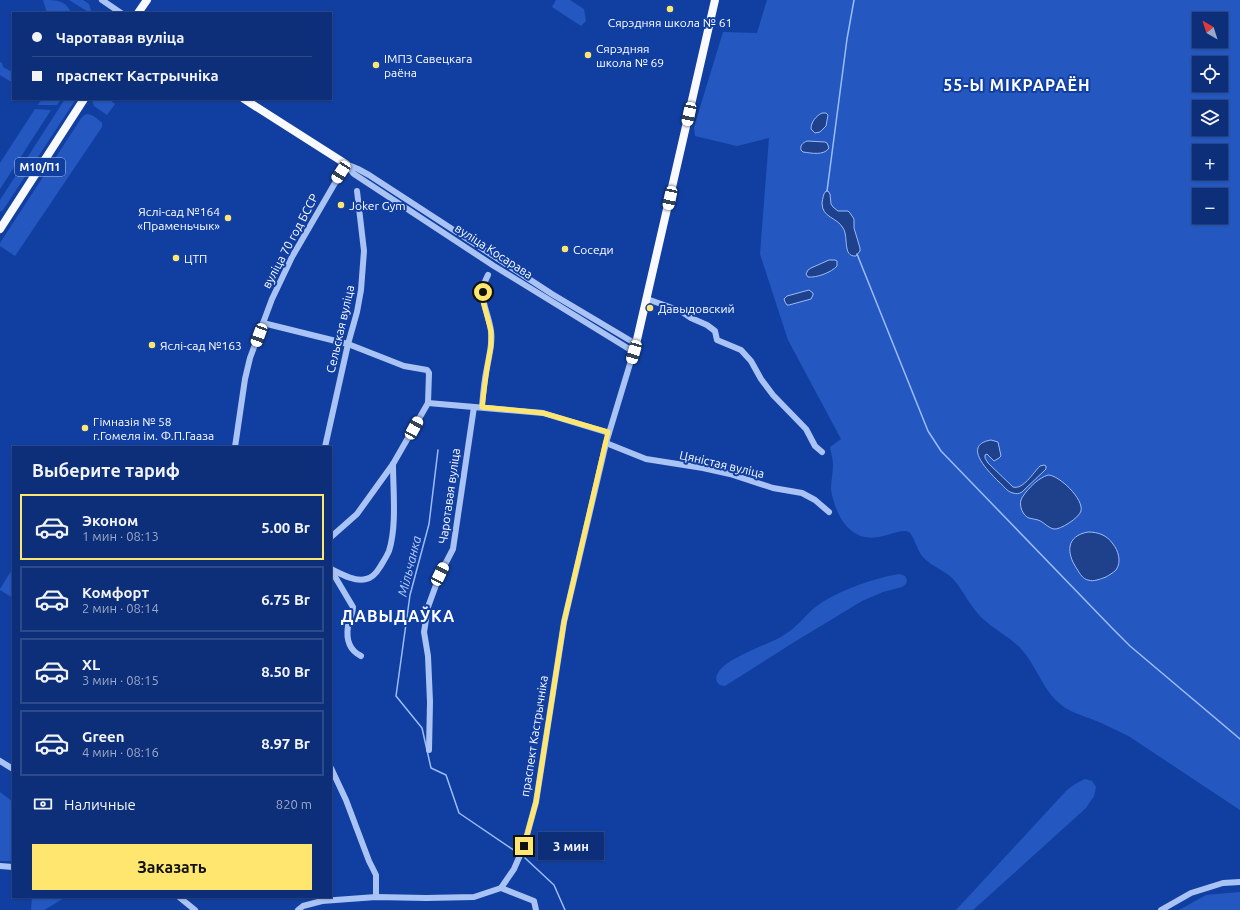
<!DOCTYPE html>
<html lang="ru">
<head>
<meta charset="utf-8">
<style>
	:root { --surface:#0d2f79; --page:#16377e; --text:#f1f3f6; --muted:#9aa9c6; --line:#2d4a8a; --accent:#ffe76f }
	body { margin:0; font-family:Ubuntu,sans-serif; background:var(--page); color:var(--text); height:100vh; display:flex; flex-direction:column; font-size:15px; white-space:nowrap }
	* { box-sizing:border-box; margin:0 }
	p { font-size:13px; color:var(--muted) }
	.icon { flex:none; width:22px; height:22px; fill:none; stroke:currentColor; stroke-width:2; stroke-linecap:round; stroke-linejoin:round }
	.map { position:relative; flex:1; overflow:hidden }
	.details { position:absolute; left:12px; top:446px; width:320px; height:452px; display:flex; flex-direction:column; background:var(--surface); border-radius:0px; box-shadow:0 1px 3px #0004,0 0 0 1px var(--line) }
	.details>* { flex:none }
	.top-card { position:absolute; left:12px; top:12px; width:320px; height:88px; border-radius:0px; box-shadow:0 1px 3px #0004,0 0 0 1px var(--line); display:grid; align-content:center; height:88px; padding:0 20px; background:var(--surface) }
	.needle { width:26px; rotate:321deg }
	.fabs { position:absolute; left:1192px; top:12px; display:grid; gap:8px }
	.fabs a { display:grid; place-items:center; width:36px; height:36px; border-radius:0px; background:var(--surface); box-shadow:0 1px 3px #0004,0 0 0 1px var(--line); font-size:20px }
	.end { position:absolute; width:18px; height:18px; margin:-9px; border:5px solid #ffe76f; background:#111; box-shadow:0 0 0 2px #111 }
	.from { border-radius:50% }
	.bubble { position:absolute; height:28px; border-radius:0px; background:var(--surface); box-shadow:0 1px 3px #0004,0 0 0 1px var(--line); font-size:13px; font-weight:700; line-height:28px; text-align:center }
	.car { position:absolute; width:12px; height:24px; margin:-12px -6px; border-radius:5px; box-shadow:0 0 3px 1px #0007; background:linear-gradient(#fff 24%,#345 0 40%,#fff 0 76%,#345 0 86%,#fff 0) }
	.top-card b { display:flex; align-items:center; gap:14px; height:38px; font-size:15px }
	.top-card b+b { border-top:1px solid var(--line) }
	.top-card i { width:10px; height:10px; background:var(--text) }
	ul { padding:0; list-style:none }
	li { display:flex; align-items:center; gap:12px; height:66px; margin:0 8px 6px; padding:0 12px; border:2px solid var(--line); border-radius:0px }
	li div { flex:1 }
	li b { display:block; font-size:15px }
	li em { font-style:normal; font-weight:700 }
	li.active { border-color:var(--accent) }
	li>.icon { width:36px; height:36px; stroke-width:1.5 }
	h2 { padding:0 20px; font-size:18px; line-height:48px }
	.pay { display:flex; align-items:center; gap:10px; height:44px; padding:0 20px; font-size:15px }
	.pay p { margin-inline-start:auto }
	.cta { display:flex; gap:8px; margin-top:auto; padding:8px 20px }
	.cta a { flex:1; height:46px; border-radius:0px; background:var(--accent); color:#111; font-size:16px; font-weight:700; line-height:46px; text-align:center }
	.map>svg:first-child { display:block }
</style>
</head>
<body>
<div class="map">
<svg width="1240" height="910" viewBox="0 0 1240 910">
	<rect width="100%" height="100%" fill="#113fa1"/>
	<g fill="#2458c0" fill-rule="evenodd">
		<path d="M43,0C56,0 66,0 71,13H47Z"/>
		<path d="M69,0H83L89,4L91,11L90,13Z"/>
		<path d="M556,0H570L584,9L586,21L581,26L552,7Z"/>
		<path d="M767,0H1240V810L1130,737C1118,731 1107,725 1094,720C1084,716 1073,713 1064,707C1044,693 1038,669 1023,651C1011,637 994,630 981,617C970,606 964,592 954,580C945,570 932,567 923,557C917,550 915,539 910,533C899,523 869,555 844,523C838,516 832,498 831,489C831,481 833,473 833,465C833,459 831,453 830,447L841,439L788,340L760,254L769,138L737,146L695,136L694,127L723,32L757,33ZM1199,19H1221V41H1199ZM1199,63H1221V85H1199ZM1199,107H1221V129H1199ZM1199,151H1221V173H1199ZM1199,195H1221V217H1199Z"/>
		<path d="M0,62L2,63L3,67L10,71L13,69V83L0,75Z"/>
		<path d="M42,99H61L57,105H38Z"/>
		<path d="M65,99H76L3,210L0,212V200Z"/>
		<path d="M93,99H114L112,102L115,104L107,115L94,106L92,100Z"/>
		<path d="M35,109L51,110L0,189V163Z"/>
		<path d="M86,114C92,114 98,119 102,123V127L15,256L0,246V243L82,117Z"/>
		<path d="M13,568V598L0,590V589Z"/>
		<path d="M900,574L905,576L907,580L906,584L902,587L883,592L862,601L791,644L725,686L720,685L717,682C716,679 716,676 718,673C725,659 766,645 781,637C787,633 793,629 798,624C803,620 806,615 811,611C828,594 876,577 900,574Z"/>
		<path d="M1085,779L1092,781L1096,787L1094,796L1086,808L973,910H956L1067,790L1075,784Z"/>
		<path d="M0,792L13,802V861H0Z"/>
		<path d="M1240,892V910H1179L1206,895Z"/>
		<path d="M32,897H66L44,910H31Z"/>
	</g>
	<g fill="#1f418c" stroke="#9cbcf8">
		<path d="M822,113H826L828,115L826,126L820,132L815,133L811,129C811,122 816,116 822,113Z"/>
		<path d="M807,141L825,142L827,143L829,148C824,156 811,153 803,152L801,150C800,146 802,143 807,141Z"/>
		<path d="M826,191H828L830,194L831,204L833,207L838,211H848L850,213L854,219V228L860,248V251L856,256C842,257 849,237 843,228C837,217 822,218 822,203C823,198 823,194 826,191Z"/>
		<path d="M829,260H835L837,261V266C832,272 817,278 808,277L806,274L808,270L811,268Z"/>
		<path d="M809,290L813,293V295L811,299L789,305H787L785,302L784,299L787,296Z"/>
		<path d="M991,440L998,442L1001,456L999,458L994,461L987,454L985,455V458L988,463L1013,487C1023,490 1033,473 1040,466L1044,465L1046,466V469L1022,492C1019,494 1016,494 1013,493C1007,492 1003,485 999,482C989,472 961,445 991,440Z"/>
		<path d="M1048,475C1059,475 1084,499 1081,511C1079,518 1060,530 1054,529C1048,528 1044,522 1038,520C1035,519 1032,519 1029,518C1023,516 1019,506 1021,500C1022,497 1024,495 1026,492C1032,485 1039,478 1048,475Z"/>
		<path d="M1088,532C1098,532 1107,535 1113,544C1118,550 1122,562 1116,570C1113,573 1109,575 1106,577C1100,579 1094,582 1088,580C1083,579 1080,574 1077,569C1066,553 1066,536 1088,532Z"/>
	</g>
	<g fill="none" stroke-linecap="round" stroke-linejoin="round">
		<g stroke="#9cbcf8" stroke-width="1.5">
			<path d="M827,191L847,39L854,0"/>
			<path d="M857,254L928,431L941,451L1113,629L1130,646L1240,739"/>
			<path d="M438,450L429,524L410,595L396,696L422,728L431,768L446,775L459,813L515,851"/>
			<path d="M525,858L554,885L565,910"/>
		</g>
		<g stroke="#aac3f5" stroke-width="6">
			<path d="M102,0L121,13"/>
			<path d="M347,166L354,174L494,266L634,352"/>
			<path d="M647,299L681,311L691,318L707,325L715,331L717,340L741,350L751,361L761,379L773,395L806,429L815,446L822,452"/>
			<path d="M263,323L348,344L404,366L427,370L429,373L428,403L393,464L357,514L331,537"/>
			<path d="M428,403L543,413L609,433"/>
			<path d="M482,407C483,394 484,381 487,368C489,355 493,343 491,331C488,309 476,297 488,275"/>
			<path d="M606,443L646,459L703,468L730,474L773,488L802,493L815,500L829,512"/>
			<path d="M235,447L245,379L250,358L272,299L292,257L346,164"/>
			<path d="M325,447L348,344L357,312L361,290L364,251L357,191"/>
			<path d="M331,569C341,574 355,582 366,579C372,578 377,572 380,567C383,562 387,556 389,551C397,526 393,490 393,464"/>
			<path d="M331,570L353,607C353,614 349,619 348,626C346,639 349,650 361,656"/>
			<path d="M429,750L430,702L428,656L424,632L428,607L440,574L453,549L474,407"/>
			<path d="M0,761L13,769"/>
			<path d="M331,768L346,800L369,861L376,875V897"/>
			<path d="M0,866L13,867"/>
			<path d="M501,888L534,901L536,910"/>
			<path d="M179,897L195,910"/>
			<path d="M298,910L303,906L322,901L376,897L426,898L474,897L501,888L514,869L524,846L536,802L564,622L606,443L636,344L552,294L369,175L358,169L346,164"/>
			<path d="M1161,910L1191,893L1223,883L1240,882"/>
		</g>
		<g stroke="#f9faff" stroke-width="8">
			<path d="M138,13L147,0"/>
			<path d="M244,99L346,164"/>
			<path d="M0,229L84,99"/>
			<path d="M636,344L715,0"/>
		</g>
	</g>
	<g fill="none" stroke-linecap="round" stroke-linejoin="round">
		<path stroke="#ffe76f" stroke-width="5" d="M483,292V301L491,331V346L487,368L482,407L543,413L608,432L564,622L536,802L524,846"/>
	</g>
	<g fill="#ffe76f" stroke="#113fa1" stroke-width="1.5">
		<circle cx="670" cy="9" r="4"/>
		<circle cx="588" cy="55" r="4"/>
		<circle cx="376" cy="65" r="4"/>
		<circle cx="341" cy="205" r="4"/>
		<circle cx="228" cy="218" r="4"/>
		<circle cx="565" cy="249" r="4"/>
		<circle cx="176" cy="258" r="4"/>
		<circle cx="650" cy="308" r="4"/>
		<circle cx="152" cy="345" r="4"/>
		<circle cx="85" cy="428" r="4"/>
	</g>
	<g text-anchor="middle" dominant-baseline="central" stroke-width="4" stroke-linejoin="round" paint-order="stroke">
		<rect fill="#113fa1" stroke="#b8c5e3" stroke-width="1" x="15" y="158" width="50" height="18" rx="3"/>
		<g font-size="11" font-weight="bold" fill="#fff">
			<text x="40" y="167">М10/П1</text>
		</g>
		<g font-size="12" fill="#fff" stroke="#113fa1" text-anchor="start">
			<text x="670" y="22" text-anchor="middle">Сярэдняя школа № 61</text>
			<text x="596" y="48">Сярэдняя<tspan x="596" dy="14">школа № 69</tspan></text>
			<text x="384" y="58">ІМПЗ Савецкага<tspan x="384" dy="14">раёна</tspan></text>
			<text x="349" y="205">Joker Gym</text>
			<text x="220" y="211" text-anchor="end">Яслі-сад №164<tspan x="220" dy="14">«Праменьчык»</tspan></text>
			<text x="573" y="249">Соседи</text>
			<text x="184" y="258">ЦТП</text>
			<text x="658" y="308">Давыдовский</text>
			<text x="160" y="345">Яслі-сад №163</text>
			<text x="93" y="421">Гімназія № 58<tspan x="93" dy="14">г.Гомеля ім. Ф.П.Гааза</tspan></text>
		</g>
		<g font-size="12" fill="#fff" stroke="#113fa1">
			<text transform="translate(290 241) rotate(-62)">вуліца 70 год БССР</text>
			<text transform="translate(494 251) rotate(33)">вуліца Косарава</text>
			<text transform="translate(340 329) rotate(-77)">Сельская вуліца</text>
			<text transform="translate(722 464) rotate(13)">Цяністая вуліца</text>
			<text transform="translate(449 496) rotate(-82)">Чаротавая вуліца</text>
			<text transform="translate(534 736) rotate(-81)">праспект Кастрычніка</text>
		</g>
		<g font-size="13" font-style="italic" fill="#b7cefb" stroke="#113fa1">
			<text transform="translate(409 566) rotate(-76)">Мільчанка</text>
		</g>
		<g font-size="16" font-weight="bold" letter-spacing="1" fill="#fff" stroke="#113fa1">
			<text x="1017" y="85">55-Ы МІКРАРАЁН</text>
			<text x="398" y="616">ДАВЫДАЎКА</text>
		</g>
	</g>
</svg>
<div class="fabs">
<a><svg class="needle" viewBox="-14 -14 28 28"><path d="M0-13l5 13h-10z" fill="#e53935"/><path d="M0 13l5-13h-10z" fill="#9aa9c6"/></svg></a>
<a><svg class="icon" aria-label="locate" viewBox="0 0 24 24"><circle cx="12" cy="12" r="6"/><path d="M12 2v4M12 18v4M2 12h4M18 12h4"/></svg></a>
<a><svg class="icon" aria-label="layers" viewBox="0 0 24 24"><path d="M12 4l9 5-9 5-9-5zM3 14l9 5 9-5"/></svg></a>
<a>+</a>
<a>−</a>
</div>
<i class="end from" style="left:483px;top:292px"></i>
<i class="end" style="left:524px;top:846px"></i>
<div class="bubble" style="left:538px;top:832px;width:66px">3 мин</div>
<i class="car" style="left:689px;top:114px;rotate:192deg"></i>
<i class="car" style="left:341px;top:172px;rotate:213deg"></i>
<i class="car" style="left:670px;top:198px;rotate:192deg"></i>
<i class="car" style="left:259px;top:335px;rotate:200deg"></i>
<i class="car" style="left:634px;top:352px;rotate:196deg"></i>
<i class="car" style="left:414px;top:428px;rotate:29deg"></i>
<i class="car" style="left:440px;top:574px;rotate:26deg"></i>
<div class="top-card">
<b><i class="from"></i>Чаротавая вуліца</b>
<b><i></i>праспект Кастрычніка</b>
</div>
<section class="details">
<h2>Выберите тариф</h2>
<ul>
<li class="active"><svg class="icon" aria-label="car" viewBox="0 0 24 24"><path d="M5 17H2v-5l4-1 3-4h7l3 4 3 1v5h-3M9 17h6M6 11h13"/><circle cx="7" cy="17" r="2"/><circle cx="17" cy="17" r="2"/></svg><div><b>Эконом</b><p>1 мин · 08:13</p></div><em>5.00 Br</em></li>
<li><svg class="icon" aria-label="car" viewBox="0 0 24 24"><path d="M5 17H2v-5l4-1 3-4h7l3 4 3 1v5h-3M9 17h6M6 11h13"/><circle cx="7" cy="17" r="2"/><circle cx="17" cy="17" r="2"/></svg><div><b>Комфорт</b><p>2 мин · 08:14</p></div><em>6.75 Br</em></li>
<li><svg class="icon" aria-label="car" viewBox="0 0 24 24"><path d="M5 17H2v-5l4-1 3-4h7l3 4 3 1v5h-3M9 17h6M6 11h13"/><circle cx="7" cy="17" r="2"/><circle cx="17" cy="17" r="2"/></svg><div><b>XL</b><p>3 мин · 08:15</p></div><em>8.50 Br</em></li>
<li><svg class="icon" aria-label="car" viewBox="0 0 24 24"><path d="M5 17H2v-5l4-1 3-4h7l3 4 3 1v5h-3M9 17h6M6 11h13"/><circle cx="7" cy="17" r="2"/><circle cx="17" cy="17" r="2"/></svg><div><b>Green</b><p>4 мин · 08:16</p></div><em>8.97 Br</em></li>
</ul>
<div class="pay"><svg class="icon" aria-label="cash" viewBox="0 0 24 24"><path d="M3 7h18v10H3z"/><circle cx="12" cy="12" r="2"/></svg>Наличные<p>820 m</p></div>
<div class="cta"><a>Заказать</a></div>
</section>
</div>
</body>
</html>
